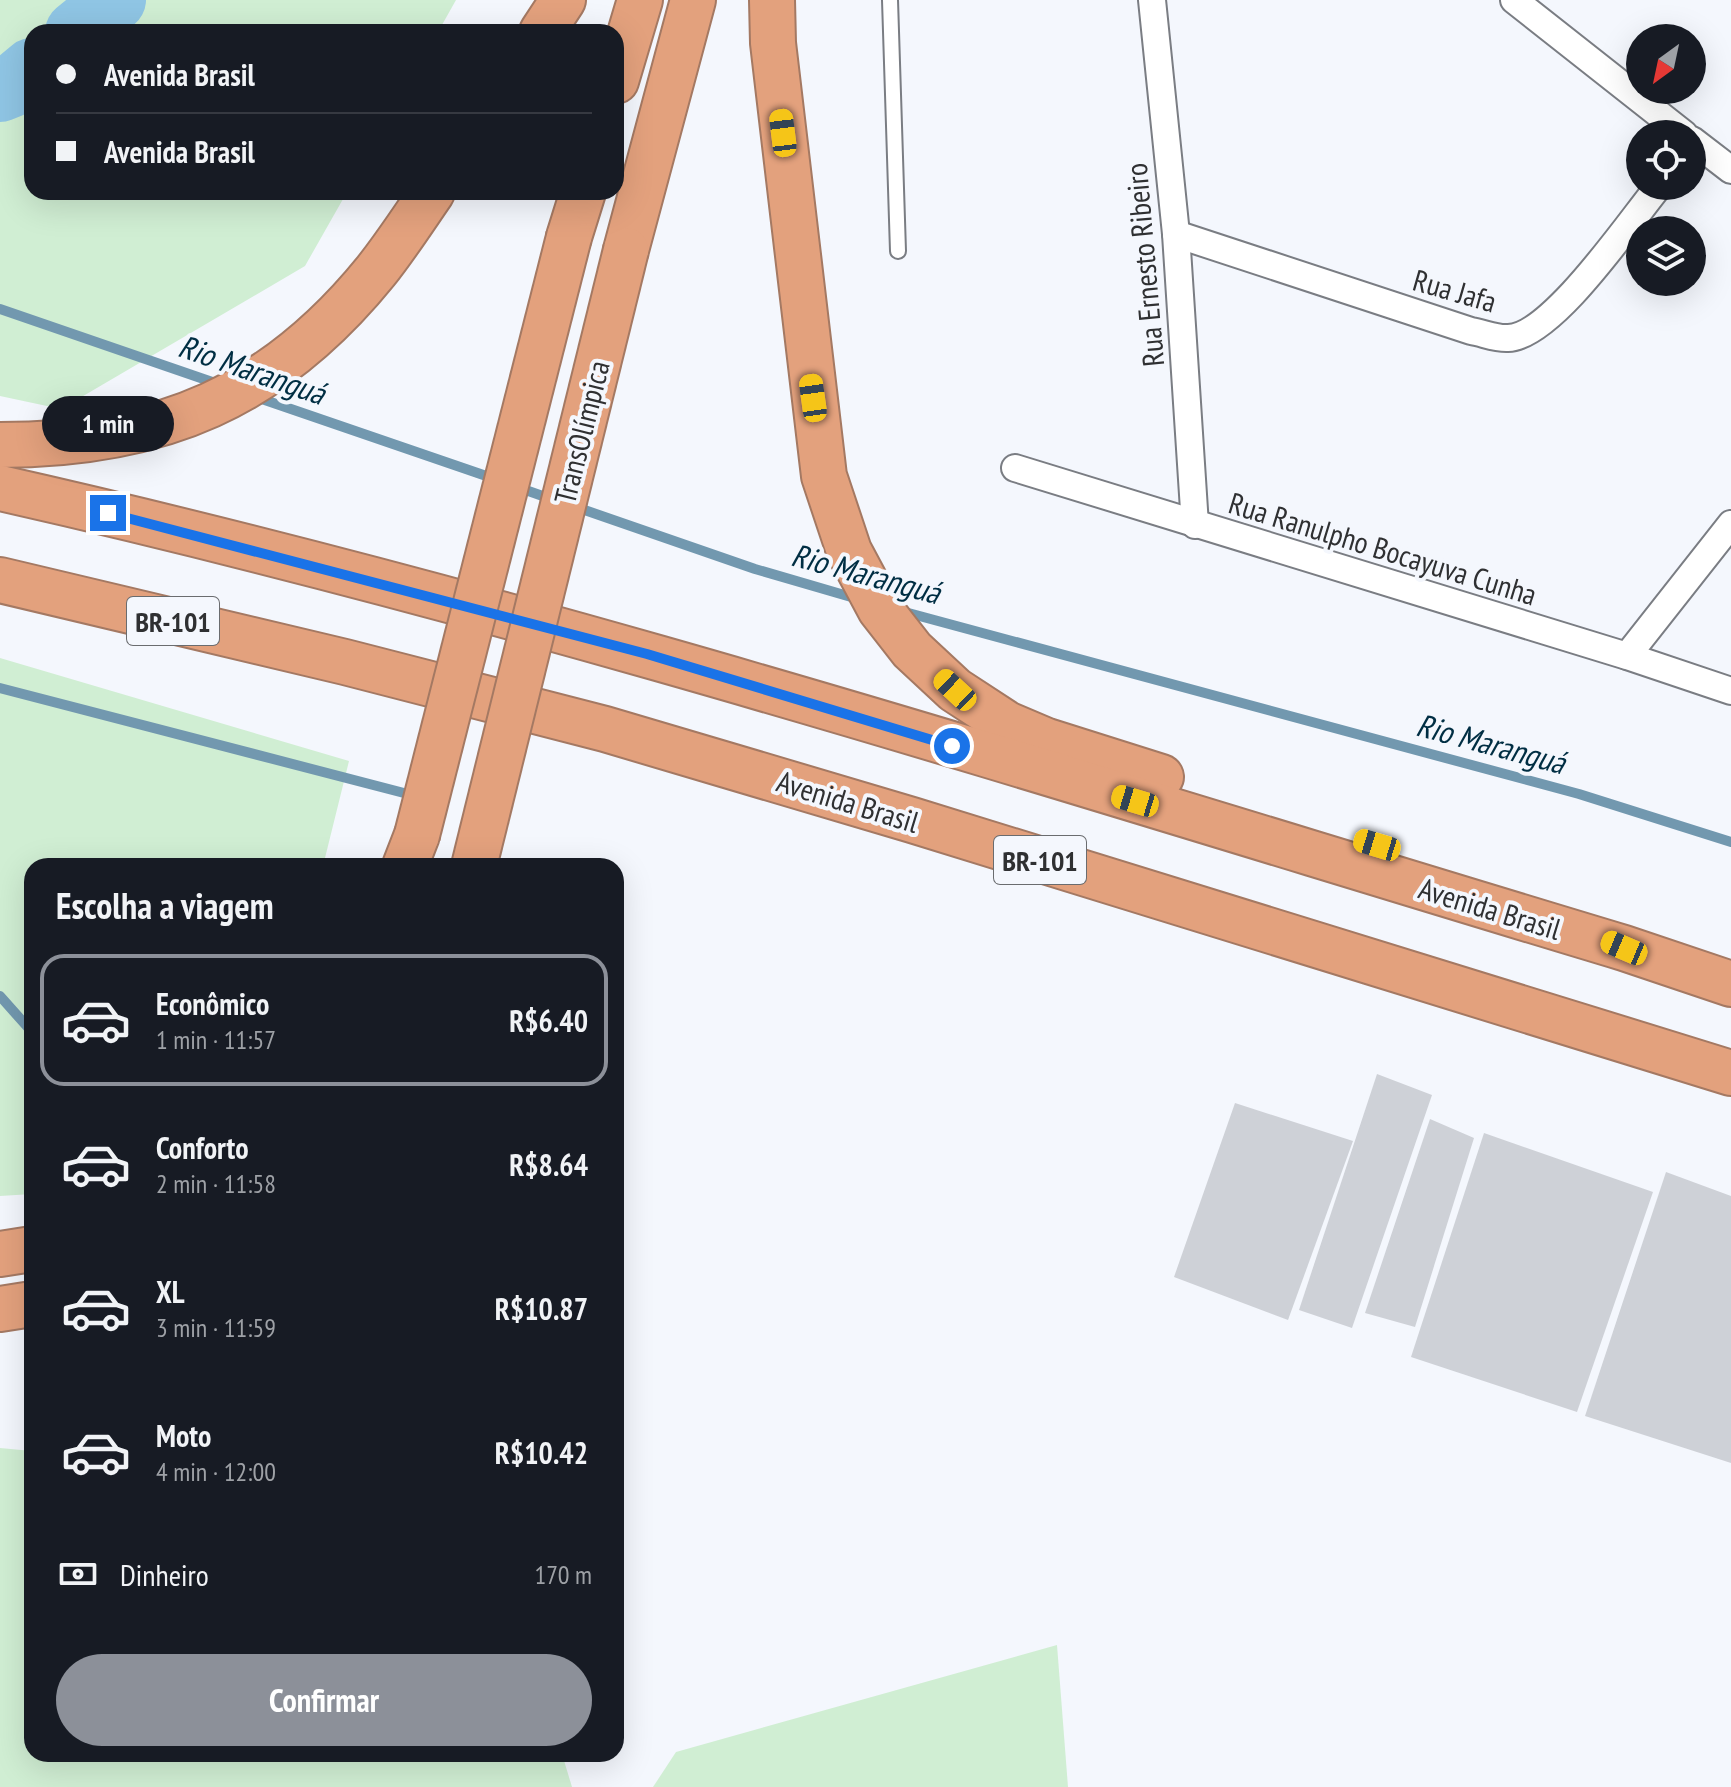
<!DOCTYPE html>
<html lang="pt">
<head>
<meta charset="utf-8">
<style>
	:root { --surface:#171b24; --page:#242831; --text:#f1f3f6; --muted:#9ea1a6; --line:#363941; --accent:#8c9099 }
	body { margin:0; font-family:"PT Sans Narrow",sans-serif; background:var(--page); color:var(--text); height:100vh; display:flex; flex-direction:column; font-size:30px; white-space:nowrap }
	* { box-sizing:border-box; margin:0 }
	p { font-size:26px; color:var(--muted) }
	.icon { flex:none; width:44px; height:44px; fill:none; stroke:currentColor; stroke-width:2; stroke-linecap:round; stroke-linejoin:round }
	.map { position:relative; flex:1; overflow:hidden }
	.drawer { position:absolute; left:24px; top:858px; width:600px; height:904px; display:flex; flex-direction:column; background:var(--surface); border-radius:24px; box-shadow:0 8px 32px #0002 }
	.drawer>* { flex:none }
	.banner { position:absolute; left:24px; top:24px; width:600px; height:176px; border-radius:24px; box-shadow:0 8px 32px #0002; display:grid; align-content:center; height:176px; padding:0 32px; background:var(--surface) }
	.needle { width:52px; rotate:213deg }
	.fabs { position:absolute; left:1626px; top:24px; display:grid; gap:16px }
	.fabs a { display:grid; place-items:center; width:80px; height:80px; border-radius:50%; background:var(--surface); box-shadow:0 8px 32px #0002; font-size:40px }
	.end { position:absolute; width:36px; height:36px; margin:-18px; border:10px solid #1a73e8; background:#fff; box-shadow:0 0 0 4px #fff }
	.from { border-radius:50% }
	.bubble { position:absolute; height:56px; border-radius:28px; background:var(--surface); box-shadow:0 8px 32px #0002; font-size:26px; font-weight:600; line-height:56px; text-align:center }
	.car { position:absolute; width:24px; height:48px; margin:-24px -12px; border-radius:10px; box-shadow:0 0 6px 2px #0007; background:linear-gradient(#f5c518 24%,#345 0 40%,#f5c518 0 76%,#345 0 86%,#f5c518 0) }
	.banner b { display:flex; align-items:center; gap:28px; height:76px; font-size:30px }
	.banner b+b { border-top:2px solid var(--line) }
	.banner i { width:20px; height:20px; background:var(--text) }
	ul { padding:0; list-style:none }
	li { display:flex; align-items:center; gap:24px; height:132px; margin:0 16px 12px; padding:0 16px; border:4px solid transparent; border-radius:24px }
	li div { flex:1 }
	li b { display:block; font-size:30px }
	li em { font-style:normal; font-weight:600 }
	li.current { border-color:var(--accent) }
	li>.icon { width:72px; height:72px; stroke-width:1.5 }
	h2 { padding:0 32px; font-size:36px; line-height:96px }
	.pay { display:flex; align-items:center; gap:20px; height:88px; padding:0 32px; font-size:30px }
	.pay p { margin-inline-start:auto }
	.primary-button { display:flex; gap:16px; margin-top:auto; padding:16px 32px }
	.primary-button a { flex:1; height:92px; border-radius:48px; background:var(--accent); color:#fff; font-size:32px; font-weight:600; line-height:92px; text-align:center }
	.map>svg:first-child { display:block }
</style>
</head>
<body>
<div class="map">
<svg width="1731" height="1787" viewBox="0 0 1731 1787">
	<rect width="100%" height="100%" fill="#f4f7fd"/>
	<g fill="#d0eed3">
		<path d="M0,0H456L438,32H32V192H347L305,266L61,409L0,396Z"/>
		<path d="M0,658L349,761L323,866H32V1194L0,1196Z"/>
		<path d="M0,1448L32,1451V1754H562L572,1787H0Z"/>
		<path d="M1057,1645L1068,1787H653L676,1752Z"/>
	</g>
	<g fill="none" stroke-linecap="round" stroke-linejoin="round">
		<g stroke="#7298af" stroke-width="10">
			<path d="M0,309L221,385"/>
			<path d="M256,397L498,480"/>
			<path d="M517,487L554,500"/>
			<path d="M573,506L755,569L858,599"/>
			<path d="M901,611L1579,794L1731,842"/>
			<path d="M0,688L404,793"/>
			<path d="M0,996L32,1032"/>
		</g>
		<g stroke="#8fc5e4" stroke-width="62">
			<path d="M76,32L115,0"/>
			<path d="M0,91L10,87L32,69"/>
		</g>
	</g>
	<g fill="#ced1d7">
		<path d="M1377,1074L1432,1095L1352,1328L1299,1310Z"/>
		<path d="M1235,1103L1353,1141L1288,1320L1174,1277Z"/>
		<path d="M1430,1119L1474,1138L1415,1327L1365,1313Z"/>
		<path d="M1484,1133L1653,1192L1577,1412L1411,1357Z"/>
		<path d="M1666,1172L1731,1196V1463L1585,1416Z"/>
	</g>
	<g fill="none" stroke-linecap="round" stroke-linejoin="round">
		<defs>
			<path id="service" d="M890,0L898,251"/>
			<g id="minor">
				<path d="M1152,0L1176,234L1195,525"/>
				<path d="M1514,0L1684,134"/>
				<path d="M1692,140L1731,170"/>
				<path d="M1176,234L1471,331C1483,333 1497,339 1508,338C1552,337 1630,221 1659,186"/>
				<path d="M1015,468L1627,656L1731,691"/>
				<path d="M1627,656L1731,524"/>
			</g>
			<g id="motorway">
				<path d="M772,0L773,43L824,476L849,551L880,609L912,650L955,690L1007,724L1047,741L1161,777"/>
				<path d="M542,32L563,0"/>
				<path d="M616,81L640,0"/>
				<path d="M569,237L583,192"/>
				<path d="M626,250L693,0"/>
				<path d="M0,445C160,445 274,397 376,271C396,246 414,218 432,192"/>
				<path d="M0,488C549,612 1085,786 1624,948L1731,984"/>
				<path d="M0,580L345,662L605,729L912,820L1731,1073"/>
				<path d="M405,866L417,835"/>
				<path d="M0,1254L32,1249"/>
				<path d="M0,1309L32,1304"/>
			</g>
		</defs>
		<use href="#service" stroke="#7a7d83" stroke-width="18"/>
		<use href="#minor" stroke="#7a7d83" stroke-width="30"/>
		<use href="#motorway" stroke="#a47963" stroke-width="48"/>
		<use href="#service" stroke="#fff" stroke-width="14"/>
		<use href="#minor" stroke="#fff" stroke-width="26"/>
		<use href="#motorway" stroke="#e3a17d" stroke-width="44"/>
		<defs>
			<g id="motorway-bridge">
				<path d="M417,835L569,237"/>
				<path d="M474,866L626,250"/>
			</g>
		</defs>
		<use href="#motorway-bridge" stroke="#a47963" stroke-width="48" stroke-linecap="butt"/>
		<use href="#motorway-bridge" stroke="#e3a17d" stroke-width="44"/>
	</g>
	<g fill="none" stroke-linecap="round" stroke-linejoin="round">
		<path stroke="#1a73e8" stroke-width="10" d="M108,513L647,654L952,746"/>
	</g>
	<g text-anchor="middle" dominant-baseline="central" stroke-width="8" stroke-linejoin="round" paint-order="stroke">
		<g fill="#f4f7fd" stroke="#6a6c6f" stroke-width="2">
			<rect x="127" y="597" width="92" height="48" rx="6"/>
			<rect x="994" y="836" width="92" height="48" rx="6"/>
		</g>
		<g font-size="28" font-weight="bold" fill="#2f3032">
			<text x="173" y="621">BR-101</text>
			<text x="1040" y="860">BR-101</text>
		</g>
		<g font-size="30" fill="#2f3032" stroke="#f4f7fd">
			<text transform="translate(1144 265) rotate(-95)">Rua Ernesto Ribeiro</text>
			<text transform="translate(1455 290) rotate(16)">Rua Jafa</text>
			<text transform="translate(581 432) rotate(-76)">TransOlímpica</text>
			<text transform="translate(1383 548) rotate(17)">Rua Ranulpho Bocayuva Cunha</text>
			<text transform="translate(848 801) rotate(17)">Avenida Brasil</text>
			<text transform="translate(1490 908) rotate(17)">Avenida Brasil</text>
		</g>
		<g font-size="32" font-style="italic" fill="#002e43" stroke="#f4f7fd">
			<text transform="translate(252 369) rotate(19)">Rio Maranguá</text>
			<text transform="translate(866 573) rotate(15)">Rio Maranguá</text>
			<text transform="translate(1491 743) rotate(15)">Rio Maranguá</text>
		</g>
	</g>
</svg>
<div class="fabs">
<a><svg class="needle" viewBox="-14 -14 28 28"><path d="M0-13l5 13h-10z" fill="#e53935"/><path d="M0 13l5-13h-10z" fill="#9ea1a6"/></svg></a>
<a><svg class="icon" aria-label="locate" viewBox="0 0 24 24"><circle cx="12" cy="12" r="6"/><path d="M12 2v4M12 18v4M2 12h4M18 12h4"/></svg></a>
<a><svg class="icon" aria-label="layers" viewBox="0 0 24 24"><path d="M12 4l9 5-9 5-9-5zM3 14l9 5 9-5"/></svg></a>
</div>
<i class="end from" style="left:952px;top:746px"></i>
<i class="end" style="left:108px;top:513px"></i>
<div class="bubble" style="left:42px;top:396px;width:132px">1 min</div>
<i class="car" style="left:783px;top:133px;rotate:353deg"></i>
<i class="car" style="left:813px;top:398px;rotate:352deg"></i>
<i class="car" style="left:955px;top:690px;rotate:313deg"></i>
<i class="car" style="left:1135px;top:801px;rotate:287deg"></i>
<i class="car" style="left:1377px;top:845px;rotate:287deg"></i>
<i class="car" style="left:1624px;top:948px;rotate:293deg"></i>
<div class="banner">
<b><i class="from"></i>Avenida Brasil</b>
<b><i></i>Avenida Brasil</b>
</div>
<section class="drawer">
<h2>Escolha a viagem</h2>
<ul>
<li class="current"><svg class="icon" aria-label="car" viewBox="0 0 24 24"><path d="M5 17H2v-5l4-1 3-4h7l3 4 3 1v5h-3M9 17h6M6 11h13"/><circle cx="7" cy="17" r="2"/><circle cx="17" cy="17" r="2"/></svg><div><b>Econômico</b><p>1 min · 11:57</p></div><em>R$6.40</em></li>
<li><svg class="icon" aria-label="car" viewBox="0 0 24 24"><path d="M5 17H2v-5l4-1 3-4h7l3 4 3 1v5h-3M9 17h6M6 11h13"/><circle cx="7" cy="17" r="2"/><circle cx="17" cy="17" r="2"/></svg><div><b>Conforto</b><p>2 min · 11:58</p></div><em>R$8.64</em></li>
<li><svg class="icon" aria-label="car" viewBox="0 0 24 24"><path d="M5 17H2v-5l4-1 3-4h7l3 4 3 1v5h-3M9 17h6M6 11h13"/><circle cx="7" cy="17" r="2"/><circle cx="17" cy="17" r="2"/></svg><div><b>XL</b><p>3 min · 11:59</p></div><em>R$10.87</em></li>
<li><svg class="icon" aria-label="car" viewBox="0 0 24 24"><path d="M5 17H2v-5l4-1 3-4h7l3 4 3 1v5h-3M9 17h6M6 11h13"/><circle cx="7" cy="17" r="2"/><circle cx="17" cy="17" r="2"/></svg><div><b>Moto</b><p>4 min · 12:00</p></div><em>R$10.42</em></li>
</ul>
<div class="pay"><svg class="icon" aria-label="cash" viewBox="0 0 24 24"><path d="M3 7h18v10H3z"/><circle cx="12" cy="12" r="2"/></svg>Dinheiro<p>170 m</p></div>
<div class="primary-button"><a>Confirmar</a></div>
</section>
</div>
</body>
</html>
